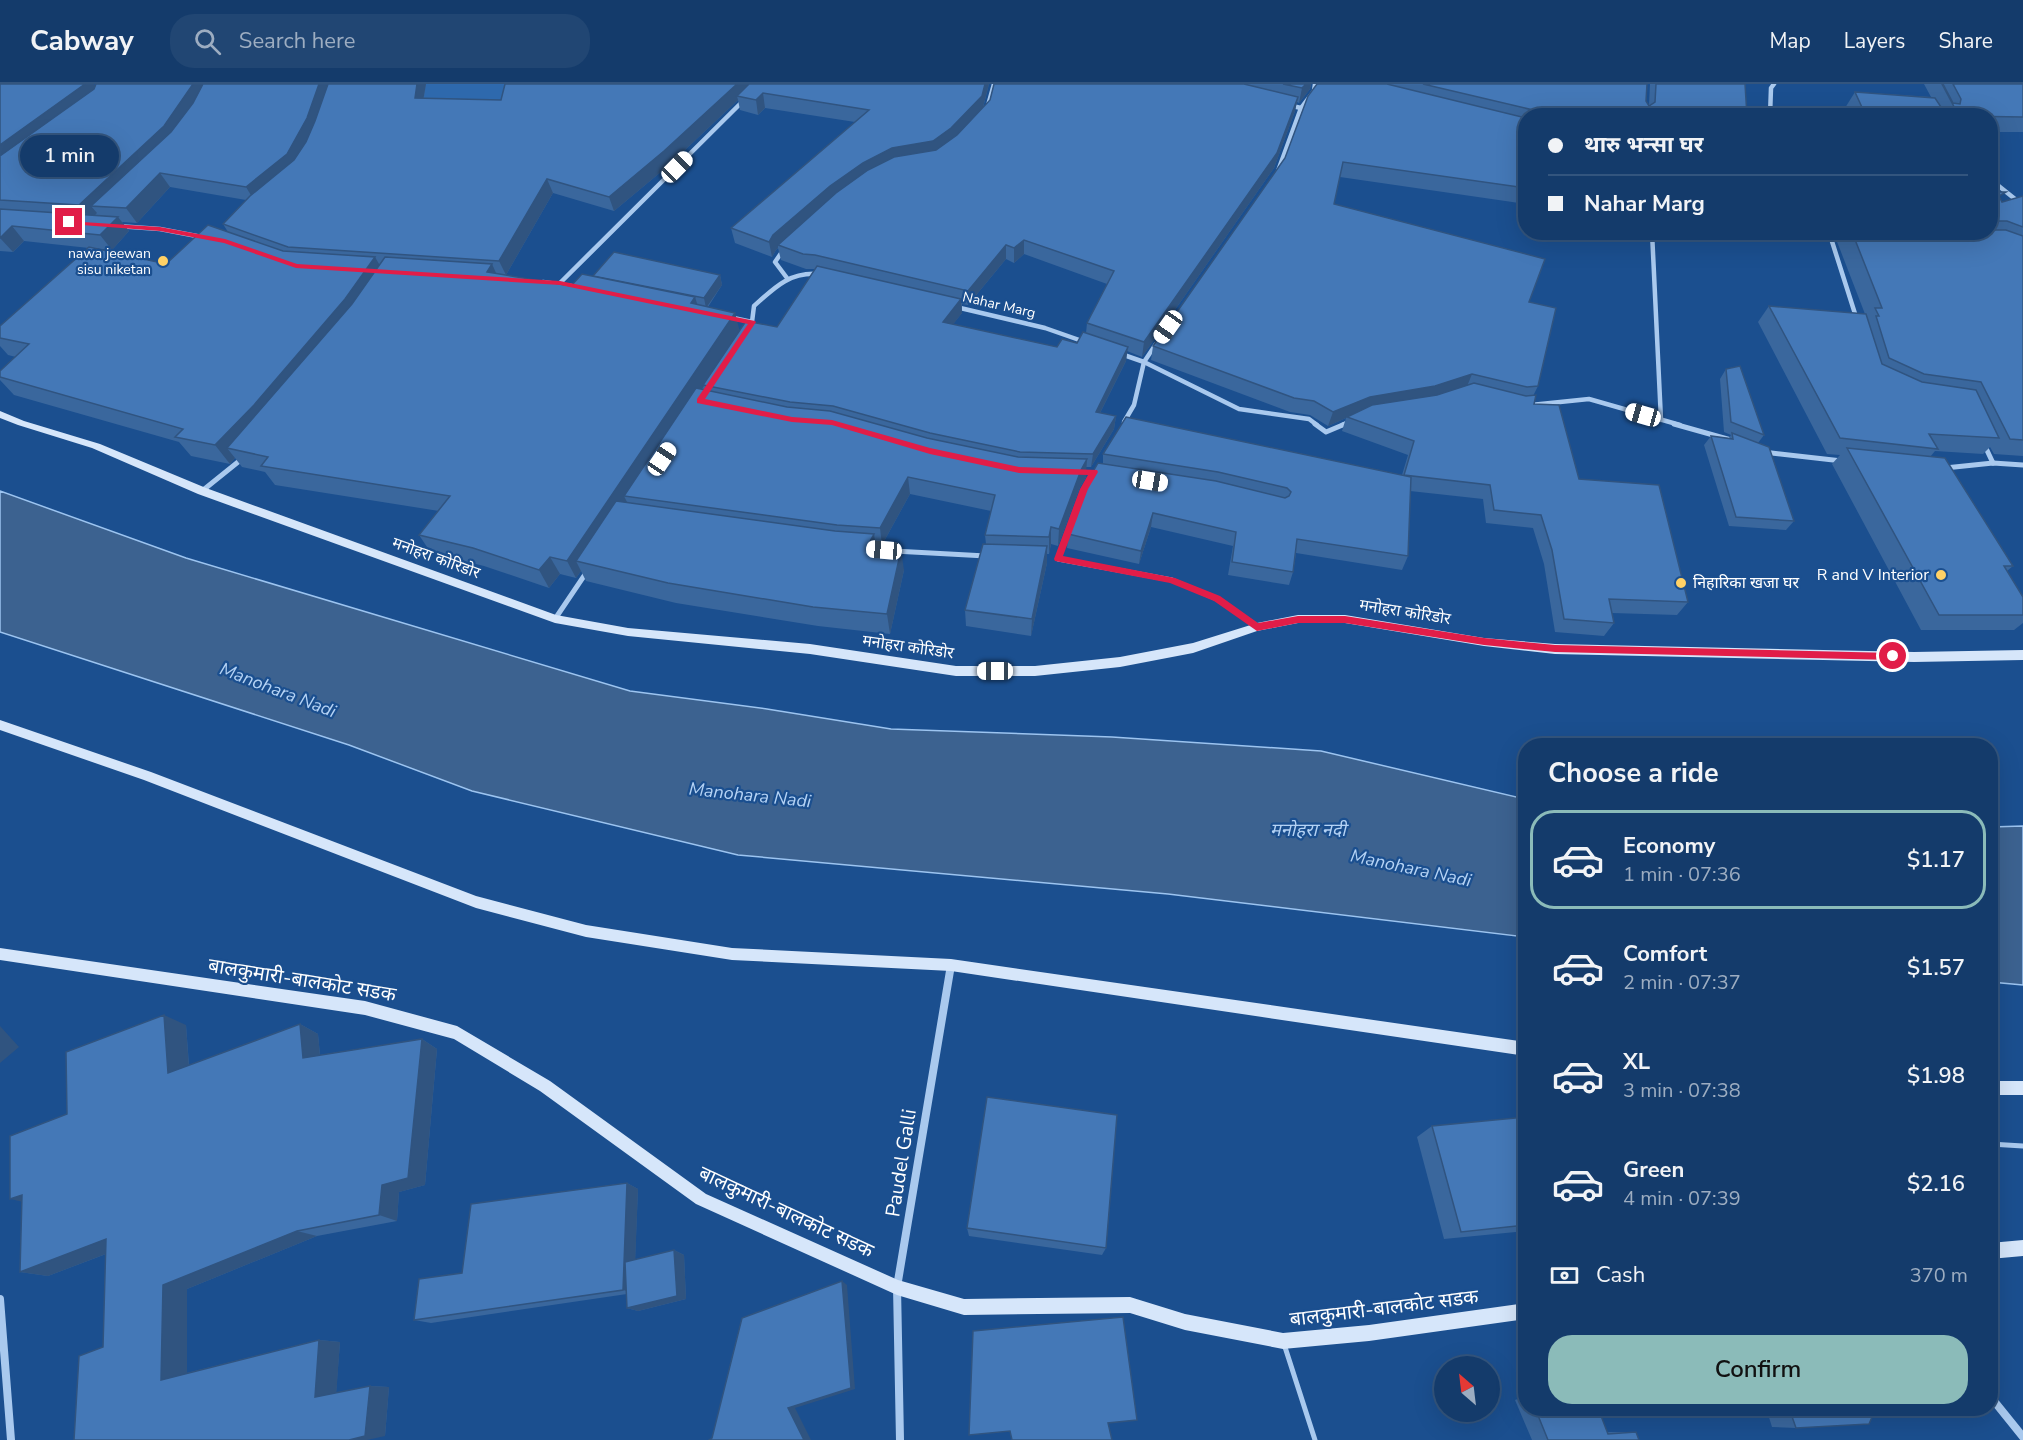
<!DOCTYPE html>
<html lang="en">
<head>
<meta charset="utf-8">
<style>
	:root { --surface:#143b6b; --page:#214673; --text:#f1f3f6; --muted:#9dadc1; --line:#33557e; --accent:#8bbbb9 }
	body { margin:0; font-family:"Nunito Sans","Noto Sans Devanagari",sans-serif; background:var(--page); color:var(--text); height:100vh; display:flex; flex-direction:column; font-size:22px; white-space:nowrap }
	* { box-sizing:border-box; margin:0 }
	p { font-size:20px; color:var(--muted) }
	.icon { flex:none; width:33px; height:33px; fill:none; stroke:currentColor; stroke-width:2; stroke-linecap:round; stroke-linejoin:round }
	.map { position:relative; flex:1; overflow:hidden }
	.side { position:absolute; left:1518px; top:654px; width:480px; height:678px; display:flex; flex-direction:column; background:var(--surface); border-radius:24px; box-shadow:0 6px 24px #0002,0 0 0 2px var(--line) }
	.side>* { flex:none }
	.banner { position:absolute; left:1518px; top:24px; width:480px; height:132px; border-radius:24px; box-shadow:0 6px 24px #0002,0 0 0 2px var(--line); display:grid; align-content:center; height:132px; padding:0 30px; background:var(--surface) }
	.needle { width:39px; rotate:332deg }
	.fabs { position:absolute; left:1434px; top:1272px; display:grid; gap:12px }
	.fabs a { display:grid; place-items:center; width:66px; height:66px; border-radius:50%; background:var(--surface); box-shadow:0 6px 24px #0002,0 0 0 2px var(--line); font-size:30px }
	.end { position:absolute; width:27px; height:27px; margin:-14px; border:8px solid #e11d48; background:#fff; box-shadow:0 0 0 3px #fff }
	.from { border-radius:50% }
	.bubble { position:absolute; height:42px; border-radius:21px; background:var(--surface); box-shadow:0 6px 24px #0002,0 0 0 2px var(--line); font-size:20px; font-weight:600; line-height:42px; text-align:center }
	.car { position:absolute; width:18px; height:36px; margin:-18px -9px; border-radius:8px; box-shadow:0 0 4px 2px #0007; background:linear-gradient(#fff 24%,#345 0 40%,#fff 0 76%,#345 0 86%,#fff 0) }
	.banner b { display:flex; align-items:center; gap:21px; height:57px; font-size:22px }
	.banner b+b { border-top:2px solid var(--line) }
	.banner i { width:15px; height:15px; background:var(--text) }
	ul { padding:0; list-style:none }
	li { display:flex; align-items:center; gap:18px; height:99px; margin:0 12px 9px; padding:0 18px; border:3px solid transparent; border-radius:24px }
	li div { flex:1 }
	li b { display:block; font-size:22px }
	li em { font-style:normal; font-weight:600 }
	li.selected { border-color:var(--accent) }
	li>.icon { width:54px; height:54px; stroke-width:1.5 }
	h2 { padding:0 30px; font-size:27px; line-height:72px }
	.pay { display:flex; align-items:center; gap:15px; height:66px; padding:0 30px; font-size:22px }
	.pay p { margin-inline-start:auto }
	.primary-button { display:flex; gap:12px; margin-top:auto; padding:12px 30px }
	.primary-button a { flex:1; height:69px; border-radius:24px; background:var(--accent); color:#111; font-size:24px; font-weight:600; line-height:69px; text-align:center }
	header { display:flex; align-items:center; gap:36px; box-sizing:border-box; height:84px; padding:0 30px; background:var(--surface); border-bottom:2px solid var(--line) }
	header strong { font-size:28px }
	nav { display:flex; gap:33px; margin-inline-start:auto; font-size:21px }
	.search { width:420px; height:54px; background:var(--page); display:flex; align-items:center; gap:15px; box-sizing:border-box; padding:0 21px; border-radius:24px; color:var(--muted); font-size:22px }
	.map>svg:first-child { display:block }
</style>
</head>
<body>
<header>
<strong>Cabway</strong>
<div class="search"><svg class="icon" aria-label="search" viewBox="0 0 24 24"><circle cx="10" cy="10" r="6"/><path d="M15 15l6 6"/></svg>Search here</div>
<nav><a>Map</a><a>Layers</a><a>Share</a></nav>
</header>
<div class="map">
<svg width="2023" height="1356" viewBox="0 0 2023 1356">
	<rect width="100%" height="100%" fill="#1b4f8f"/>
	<path fill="#2e69ad" d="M425,0H510L495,27L414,29Z"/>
	<g fill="#3c6290" stroke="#9cc4f0" stroke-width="1.5">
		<path d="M0,407L186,474L630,607L767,625L891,645L1112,653L1321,667L1525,715V853L1168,810L738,771L472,707L349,661L0,548Z"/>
		<path d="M2023,742V901L1991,898V743Z"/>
	</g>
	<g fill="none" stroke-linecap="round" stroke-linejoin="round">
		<g stroke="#a9c9ee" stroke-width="5">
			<path d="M1990,1060L2023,1062"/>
			<path d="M1284,1260L1315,1356"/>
		</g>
		<g stroke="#a9c9ee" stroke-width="4.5">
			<path d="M1301,24L1314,7L1315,0"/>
			<path d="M987,25L994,0"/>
			<path d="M1770,32L1771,4L1774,0"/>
			<path d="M1278,87L1301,24L1288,21"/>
			<path d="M1990,95L2020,119"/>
			<path d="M117,142L160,145L202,153"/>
			<path d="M1652,148L1661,336"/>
			<path d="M1829,148L1857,236"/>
			<path d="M784,165L775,178L787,194"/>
			<path d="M543,198L578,203"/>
			<path d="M560,199L745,15"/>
			<path d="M956,223L1045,244L1085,258"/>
			<path d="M729,233L752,238L754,222C774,204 789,188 818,190"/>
			<path d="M1121,270L1144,278L1239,325L1309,335L1317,341"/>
			<path d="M1531,321L1589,315L1680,341"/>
			<path d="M1124,338L1134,321L1144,278L1156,260"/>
			<path d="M1342,341L1349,338"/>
		</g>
		<g stroke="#a9c9ee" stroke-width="5">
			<path d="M1315,340L1326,348L1345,340"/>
			<path d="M1674,340L1731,356"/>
			<path d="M1984,360L1993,379"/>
			<path d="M1763,368L1842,377"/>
			<path d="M1945,384L1993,379L2023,381"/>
			<path d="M202,407L243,374"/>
			<path d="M1077,428L1090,395"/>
			<path d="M1073,437L1058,475L1172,496L1217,515L1257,543"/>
			<path d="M894,467L986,472"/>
			<path d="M555,535L588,486"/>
		</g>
		<g stroke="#a9c9ee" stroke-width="8">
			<path d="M0,1215L11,1356"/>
			<path d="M1990,1312L2023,1353"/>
			<path d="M900,1356L897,1203L951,881"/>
		</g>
		<g fill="#d6e6fa" fill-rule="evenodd">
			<path d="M0,327L24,337L100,360L206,404L556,531L628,544L810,560L956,582H1035L1120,573L1193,559L1257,539L1298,531H1345L1484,554L1555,560L1914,568L2023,566V576L1914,578L1555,570L1484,562L1345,539H1298L1257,547L1193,569L1120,583L1035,592H956L810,570L628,552L555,539L198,410L92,364L18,341L0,334Z"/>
			<path d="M0,636L151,688L476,812L586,841L732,864L951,875L1526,958V972L951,887L732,876L586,853L476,824L144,696L0,646Z"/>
			<path d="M0,864L365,917L457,942L550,997L706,1110L898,1196L964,1215L1130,1213L1185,1230L1283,1249L1369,1241L1526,1219V1235L1369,1257L1283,1265L1185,1246L1130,1229L964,1231L897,1211L696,1120L540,1007L454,955L365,931L0,876Z"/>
			<rect x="1990" y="997" width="33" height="14"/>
			<path d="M2023,1156V1172L1990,1175V1159Z"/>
		</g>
	</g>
	<g fill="#3a679d" fill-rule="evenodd">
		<path d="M0,0H94L95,2L96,0H426L424,14L501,16L505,0H989L983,24L990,16L994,0H1311L1310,5L1299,19L1297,18L1295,27L1274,84L1142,273L1127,267L1126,277L1100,329L1116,332L1114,345L1091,383H1086V393L1080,403L1058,462L1051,460L1049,470H1047V479L1031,552L966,542L965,526L986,460L985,451L991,427L910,410L882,461H876V462L904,486L890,550L818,542L676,519L586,497L581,487L576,494L560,490L549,504L484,482L431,469L419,451L439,427L275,401L265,388L242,383L235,374L230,380L191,372L179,358L14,311L0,296V287L16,273L8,271L0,262V242L89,164L24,157L13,168L0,167ZM738,16L740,26L758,31L765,24L855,38L731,144L735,159L772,173L776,166L778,164L781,176L806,185H815L777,243L739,247L708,223L722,201L720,191L593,192L571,202L506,191L553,109L614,127L668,82ZM170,103L246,116L223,140L228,148L166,180L92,164L112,166L129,147L122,138L137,139ZM1024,170L1107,200L1087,239L1086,249L1077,259L1057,263L953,240L962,229V220L968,221L1006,175L1014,179Z"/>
		<path d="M1317,0H1647L1646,17L1649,21L1650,0H1745L1747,32H1526V120L1340,93L1334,120L1529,218L1538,302L1533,312L1534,320L1579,395L1688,518L1677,531L1612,529L1614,539L1604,552L1555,548L1544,480L1533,444L1486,439L1483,415L1410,407L1408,472L1402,486L1296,469L1293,488L1289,501L1228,491L1233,462L1151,443L1139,480L1067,464L1068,450L1103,380V370L1402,391L1408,371L1342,347L1346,334L1328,342L1310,331L1290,328L1151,276L1153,262L1285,74Z"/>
		<path d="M1924,0H2023V48H1990V32H1848L1845,24L1855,8L1931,13Z"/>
		<path d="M1990,100L2002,118L2023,112V372L1994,370L1990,363L1983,370L1935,367L1930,373L2013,482L2007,487L2023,513V539L2014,546H1921L1832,380L1840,371L1827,370L1758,238L1769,222L1865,230L1836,155L1841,148H1990Z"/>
		<path d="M1726,285L1764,351L1758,359L1794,437L1786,446L1729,442L1704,361L1711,352L1729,354L1731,351L1724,348L1720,295Z"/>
		<path d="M300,940L318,950L320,971L422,955L437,965L425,1101L399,1108L397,1137L317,1152L187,1205V1289L319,1256L340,1258L336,1309L370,1302L389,1303L385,1352L103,1263L106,1170L48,1192L20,1188L67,1030L186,941L189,981Z"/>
		<path d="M1526,1033V1147L1444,1155L1417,1053L1432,1042Z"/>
		<path d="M627,1099L638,1105L635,1176L674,1166L684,1171L686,1215L638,1227L627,1224V1210L431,1239L414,1236L462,1189Z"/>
		<path d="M967,1144L1106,1164L1102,1171L969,1152Z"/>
		<path d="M1526,1312V1324H1598L1607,1348H1636L1639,1356H1532L1515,1316Z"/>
		<path d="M1766,1324H1876L1796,1344L1772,1343Z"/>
	</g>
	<g fill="#305480">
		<path d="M85,0H94L99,8L0,83V61Z"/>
		<path d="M193,0H211L174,57L91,122L97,129L90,136L79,121Z"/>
		<path d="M319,0H331L296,85L255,118L246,103Z"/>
		<path d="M417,0H426L421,28L415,14Z"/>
		<path d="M737,0H756L737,12L738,16L668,82L614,127L609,113Z"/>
		<path d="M985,0H989L982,27L952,59L778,161V164L776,166L772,173L769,158L773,151L830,102L863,79Z"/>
		<path d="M1306,0H1311L1310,5L1299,19L1302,4Z"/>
		<path d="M763,9L765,24L758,31L756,16Z"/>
		<path d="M1298,13L1295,27L1274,84L1142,273L1144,258Z"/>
		<path d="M160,89L170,103L137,139L126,124Z"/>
		<path d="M547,95L553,109L506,191L499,177Z"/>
		<path d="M118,133L129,147L112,166L100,151Z"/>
		<path d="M12,142L24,157L13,168L0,154Z"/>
		<path d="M1024,156V170L1014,179V164Z"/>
		<path d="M1006,161V175L968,221V207Z"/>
		<path d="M375,173L386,192L227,364L235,374L230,380L215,361Z"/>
		<path d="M492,180L501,200L487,188Z"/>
		<path d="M720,191L722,201L706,224L704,214Z"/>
		<path d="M695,213L701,232L691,219Z"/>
		<path d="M961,215L962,229L944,252L943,238Z"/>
		<path d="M735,229L740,248L703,301L704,302L630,413L624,412L627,418L576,477L581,487L576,494L567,477Z"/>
		<path d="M1128,263L1126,277L1094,341L1096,328Z"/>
		<path d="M1472,290L1466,305L1347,333L1346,334L1328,342L1333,328L1370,313Z"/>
		<path d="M1116,332L1114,345L1091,383L1093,370Z"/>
		<path d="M1087,375L1086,393L1080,403L1058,462L1059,445L1081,386Z"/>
		<path d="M908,393L910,410L882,461L880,444Z"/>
		<path d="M1153,429L1151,443L1139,480L1141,467Z"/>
		<path d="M1051,443V460L1049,470V453Z"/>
		<path d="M874,450L877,471L868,461Z"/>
		<path d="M1047,462V479L1031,552L1032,535Z"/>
		<path d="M901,466L904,486L890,550L887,530Z"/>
		<path d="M550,473L560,490L549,504L539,486Z"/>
		<path d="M164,931L186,941L190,998L168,989Z"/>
		<path d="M300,940L318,950L321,983L303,974Z"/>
		<path d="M0,942L19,963L0,979Z"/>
		<path d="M422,955L437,965L425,1101L399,1108L397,1137L379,1131L382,1101Z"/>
		<path d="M627,1099L638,1105L634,1209L623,1206Z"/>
		<path d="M22,1111L37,1121L10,1115Z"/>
		<path d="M297,1147L317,1152L187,1205V1297L161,1296L163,1201Z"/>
		<path d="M106,1155L132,1160L48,1192L20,1188Z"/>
		<path d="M674,1166L684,1171L686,1215L638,1227L627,1224Z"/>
		<path d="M842,1197L847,1201L855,1305L795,1324L811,1356H804L788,1324Z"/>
		<path d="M319,1256L340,1258L336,1314L315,1313Z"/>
		<path d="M370,1302L389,1303L385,1352L367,1356H349Z"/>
	</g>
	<g fill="#4478b7" stroke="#305480" stroke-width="1.5">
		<path d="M0,0H85L0,61Z"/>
		<path d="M96,0H193L164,42L79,121L0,116V72L94,5Z"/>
		<path d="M203,0H319L307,34L287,70L246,103L160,89L126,124L91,122L171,48L193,19Z"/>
		<path d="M328,0H417L415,14L501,16L505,0H737L664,67L609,113L547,95L499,177L288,163L223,140L250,112L294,76L306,58L315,37Z"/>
		<path d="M749,0H985L982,12L951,44L933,57L892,64L863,79L830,102L773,151L769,158L731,144L869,26L763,9L756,16L737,12Z"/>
		<path d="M994,0H1244L1298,13L1277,69L1144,258L1087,239L1114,187L1024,156L1014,164L1006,161L968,207L815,171L803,170L778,161L836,109L868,86L894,73L936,66L957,51L990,16Z"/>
		<path d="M1283,0H1306L1302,4Z"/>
		<path d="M1317,0H1387L1526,34V104L1343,78L1334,120L1545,175L1529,218L1556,224L1538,302L1527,303L1472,290L1435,302L1370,313L1333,328L1314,317L1294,314L1153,262L1285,74L1308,12Z"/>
		<path d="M1423,0H1647L1646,17L1649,22L1655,18L1656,0H1745L1747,32H1535L1536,31L1533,26Z"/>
		<path d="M1942,0H1943L1953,19L1960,20L1961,15L1953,0H2023V33L1959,32Z"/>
		<path d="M1855,8L1935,14L1947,32H1866Z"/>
		<path d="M1990,100L1996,108H2006L1999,112L2002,118L2023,112V143L2007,137H1990Z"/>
		<path d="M0,125L118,133L100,151L12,142L0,154Z"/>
		<path d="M208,141L283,167L375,173L345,215L254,321L215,361L175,353L183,345L0,293V287L29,260L0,254V242L89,163L166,180Z"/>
		<path d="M1990,146H2006L2023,152V356L2010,355L1981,298L1924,290L1889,274L1876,232H1879L1875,224H1882L1852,148H1990Z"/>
		<path d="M614,168L720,191L704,214L593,192Z"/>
		<path d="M385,173L492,180L487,188L571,202L582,190L695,213L691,219L735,229L567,477L550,473L539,486L473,464L419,451L450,412L261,382L268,373L227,364L352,220Z"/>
		<path d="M817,182L961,215L943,238L1057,263L1062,255L1077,259L1083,248L1128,263L1096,328L1116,332L1093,370L1020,368L930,349L833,322L790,318L703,301L746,237L777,243Z"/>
		<path d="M1769,222L1866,230L1882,280L1922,298L1976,306L1999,354L1929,350L1938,365L1840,354Z"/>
		<path d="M1740,282L1764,351L1731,338L1726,285Z"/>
		<path d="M1474,299L1526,312L1536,311L1534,320L1559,321L1579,395L1659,401L1688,518L1609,515L1614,539L1564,535L1552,466L1541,431L1494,426L1490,401L1404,391L1414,357L1347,333L1372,321L1437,311Z"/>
		<path d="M696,304L787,323L830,327L927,354L1018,373L1087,375L1081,386L1059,445L1051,443L1049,453L985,451L995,411L908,393L880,444L837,441L624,412Z"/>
		<path d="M1126,333L1411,393L1408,472L1297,455L1293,488L1232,478L1236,448L1153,429L1141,467L1068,450L1090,393L1098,379L1216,397L1285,414L1289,412L1291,408L1287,404L1218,388L1103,370Z"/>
		<path d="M1732,349L1769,363L1794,437L1736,433L1711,352L1733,355Z"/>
		<path d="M1847,364L1945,374L2013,482H2004L2023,513V531H1939Z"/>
		<path d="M616,417L835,447L874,450L868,461L901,466L887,530L813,523L668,499L576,477Z"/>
		<path d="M983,460L1047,462L1032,535L965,526Z"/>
		<path d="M164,931L168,989L300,940L303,974L422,955L408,1094L382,1101L379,1131L297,1147L163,1201L161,1296L319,1256L315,1313L370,1302L365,1352L349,1356H74L79,1272L103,1263L106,1155L20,1188L22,1111L10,1115V1052L67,1030L66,968Z"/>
		<path d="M987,1013L1117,1031L1106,1164L967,1144Z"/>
		<path d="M1526,1033V1141L1461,1148L1432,1042Z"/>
		<path d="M627,1099L623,1206L414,1236L419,1195L462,1189L471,1120Z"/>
		<path d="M674,1166L677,1212L627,1224L625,1178Z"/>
		<path d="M842,1197L851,1304L788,1324L804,1356H709L712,1354L742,1234Z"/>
		<path d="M1123,1233L1137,1336L1108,1339L1112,1356H1012L1010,1347L969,1351L973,1247Z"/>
		<path d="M1535,1324H1598L1608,1350L1636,1348L1639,1356H1548Z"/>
		<path d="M1789,1324H1876L1869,1340L1796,1344Z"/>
	</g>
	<path fill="#e11d48" d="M67,137L160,143L225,155L297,180L560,197L755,237L756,238L705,315L792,333L832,336L930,364L1019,383L1097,386L1098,388L1088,405L1063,472L1175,494L1220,512L1258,539L1298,532H1345L1484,554L1555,561L1893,569L1898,572L1893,576L1555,568L1484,561L1345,539H1298L1257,547L1214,517L1170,499L1055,477L1054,475L1080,405L1088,391L1019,389L930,370L832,341L792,338L697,319V315L748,240L560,201L296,184L224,159L160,147L69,140Z"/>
	<g fill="#ffd166" stroke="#1b4f8f" stroke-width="2">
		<circle cx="163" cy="177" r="6"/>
		<circle cx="1941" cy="491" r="6"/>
		<circle cx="1681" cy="499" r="6"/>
	</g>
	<g text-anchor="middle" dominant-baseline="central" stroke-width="4.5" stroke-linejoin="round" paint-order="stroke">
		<g font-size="14" fill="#fff" stroke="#1b4f8f" text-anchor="end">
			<text x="151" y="169">nawa jeewan<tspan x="151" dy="16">sisu niketan</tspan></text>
		</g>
		<g font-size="14" fill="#fff" stroke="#1b4f8f">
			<text transform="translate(999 221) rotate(13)">Nahar Marg</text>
		</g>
		<g font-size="16" fill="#fff" stroke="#1b4f8f">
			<text transform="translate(436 474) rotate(20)">मनोहरा कोरिडोर</text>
			<text transform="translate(1405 528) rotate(9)">मनोहरा कोरिडोर</text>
			<text transform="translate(908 563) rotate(8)">मनोहरा कोरिडोर</text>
		</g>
		<g font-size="16" fill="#fff" stroke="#1b4f8f" text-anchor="end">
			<text x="1929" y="491">R and V Interior</text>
			<text x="1693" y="499" text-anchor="start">निहारिका खजा घर</text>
		</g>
		<g font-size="18" font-style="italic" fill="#b5d3f5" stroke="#1b4f8f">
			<text transform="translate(278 606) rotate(21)">Manohara Nadi</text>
			<text transform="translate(750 711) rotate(6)">Manohara Nadi</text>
			<text x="1308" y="746">मनोहरा नदी</text>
			<text transform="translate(1411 784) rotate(12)">Manohara Nadi</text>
		</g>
		<g font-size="20" fill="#fff" stroke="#1b4f8f">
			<text transform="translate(302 896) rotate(9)">बालकुमारी-बालकोट सडक</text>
			<text transform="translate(901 1079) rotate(-81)">Paudel Galli</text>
			<text transform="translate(786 1128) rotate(25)">बालकुमारी-बालकोट सडक</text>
			<text transform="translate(1384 1224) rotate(-7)">बालकुमारी-बालकोट सडक</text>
		</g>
	</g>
</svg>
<div class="fabs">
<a><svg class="needle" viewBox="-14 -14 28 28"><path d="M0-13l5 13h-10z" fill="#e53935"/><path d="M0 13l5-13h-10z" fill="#9dadc1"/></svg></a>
</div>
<i class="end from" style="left:1893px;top:572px"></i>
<i class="end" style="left:69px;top:138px"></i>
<div class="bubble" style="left:20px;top:51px;width:99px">1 min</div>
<i class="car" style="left:677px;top:83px;rotate:45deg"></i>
<i class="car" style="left:1168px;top:243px;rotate:215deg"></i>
<i class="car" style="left:1643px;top:331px;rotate:286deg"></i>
<i class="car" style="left:662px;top:375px;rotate:34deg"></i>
<i class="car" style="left:1150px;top:397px;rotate:99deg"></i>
<i class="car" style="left:884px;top:466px;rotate:275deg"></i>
<i class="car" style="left:995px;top:587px;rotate:270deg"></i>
<div class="banner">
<b><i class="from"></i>थारु भन्सा घर</b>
<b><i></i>Nahar Marg</b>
</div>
<section class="side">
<h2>Choose a ride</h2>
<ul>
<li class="selected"><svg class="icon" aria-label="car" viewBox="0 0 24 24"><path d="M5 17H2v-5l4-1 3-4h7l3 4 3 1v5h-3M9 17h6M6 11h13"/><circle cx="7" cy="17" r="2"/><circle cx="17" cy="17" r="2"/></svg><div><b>Economy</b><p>1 min · 07:36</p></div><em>$1.17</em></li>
<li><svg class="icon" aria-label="car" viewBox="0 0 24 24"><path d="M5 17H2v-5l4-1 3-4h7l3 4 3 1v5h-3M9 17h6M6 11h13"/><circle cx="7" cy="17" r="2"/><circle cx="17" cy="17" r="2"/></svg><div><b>Comfort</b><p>2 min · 07:37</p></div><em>$1.57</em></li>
<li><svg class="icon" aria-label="car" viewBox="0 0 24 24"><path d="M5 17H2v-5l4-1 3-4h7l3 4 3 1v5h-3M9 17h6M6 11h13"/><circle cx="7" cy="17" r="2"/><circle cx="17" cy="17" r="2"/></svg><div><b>XL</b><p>3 min · 07:38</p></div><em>$1.98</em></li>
<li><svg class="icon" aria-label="car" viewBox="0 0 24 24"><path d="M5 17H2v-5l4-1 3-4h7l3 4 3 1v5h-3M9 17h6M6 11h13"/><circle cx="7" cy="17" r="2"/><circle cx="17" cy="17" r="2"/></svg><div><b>Green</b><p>4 min · 07:39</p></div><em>$2.16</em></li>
</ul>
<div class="pay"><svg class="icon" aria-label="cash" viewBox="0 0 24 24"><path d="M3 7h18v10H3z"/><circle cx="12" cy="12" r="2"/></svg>Cash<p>370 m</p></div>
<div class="primary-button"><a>Confirm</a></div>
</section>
</div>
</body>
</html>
